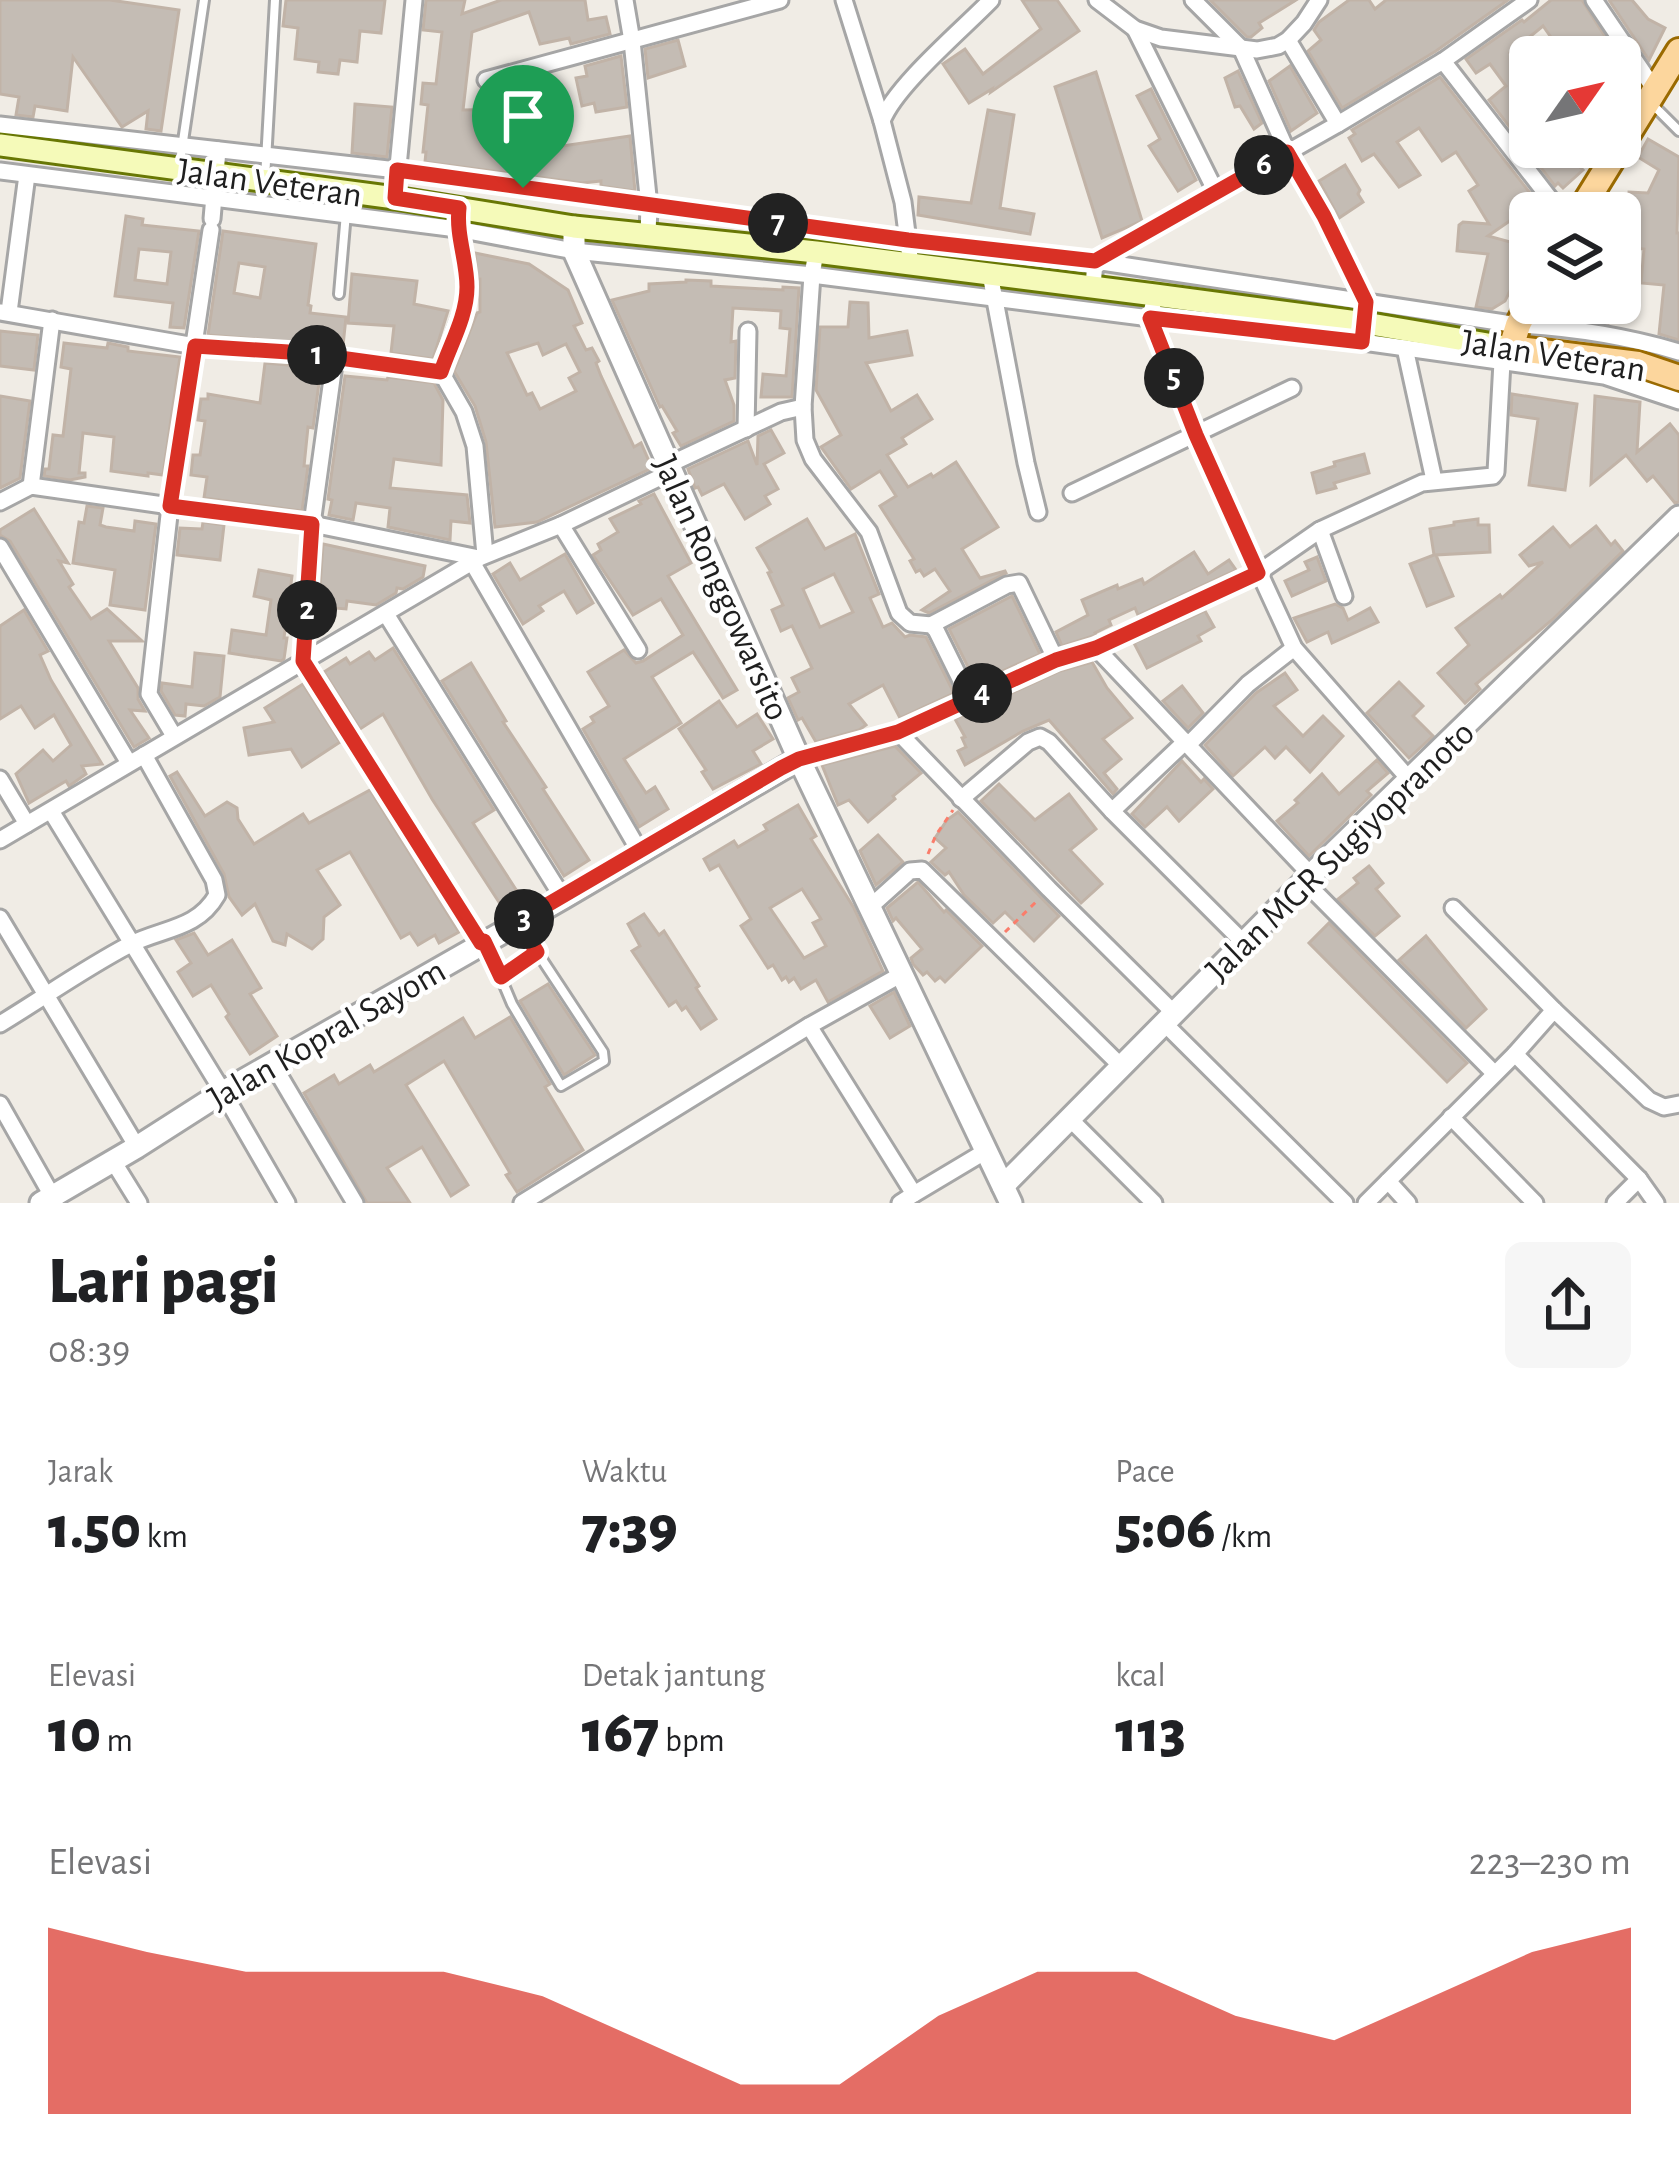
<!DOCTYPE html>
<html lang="id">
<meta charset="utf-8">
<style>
body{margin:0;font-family:"Alegreya Sans",sans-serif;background:#f6f6f6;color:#202124;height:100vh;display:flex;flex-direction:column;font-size:45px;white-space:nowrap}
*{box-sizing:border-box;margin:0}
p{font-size:39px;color:#757577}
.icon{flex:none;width:66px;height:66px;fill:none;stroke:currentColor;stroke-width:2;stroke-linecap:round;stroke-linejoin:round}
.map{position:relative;height:1203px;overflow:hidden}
.panel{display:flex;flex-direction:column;background:#fff;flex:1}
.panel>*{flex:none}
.needle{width:78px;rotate:56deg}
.tools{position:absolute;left:1509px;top:36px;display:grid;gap:24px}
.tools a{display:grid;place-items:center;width:132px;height:132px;border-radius:18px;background:#fff;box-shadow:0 3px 9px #0004;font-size:60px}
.pin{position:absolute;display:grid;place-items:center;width:102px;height:102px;color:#fff;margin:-123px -51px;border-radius:50% 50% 50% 0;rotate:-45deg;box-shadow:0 0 12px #0007}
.pin .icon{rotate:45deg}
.km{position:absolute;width:60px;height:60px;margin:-30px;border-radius:50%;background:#222;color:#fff;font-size:33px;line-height:60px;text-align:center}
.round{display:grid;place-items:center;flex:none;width:126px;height:126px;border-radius:18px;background:#f6f6f6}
.overview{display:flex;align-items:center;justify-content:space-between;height:204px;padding:0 48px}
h1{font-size:66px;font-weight:800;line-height:90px}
.stats{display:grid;grid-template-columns:repeat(3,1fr);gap:18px;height:204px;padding:12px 48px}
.stats div{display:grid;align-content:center}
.stats b{font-size:60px;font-weight:800}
.stats small{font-size:33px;font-weight:400}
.stats p{font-size:33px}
.chart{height:336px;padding:24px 48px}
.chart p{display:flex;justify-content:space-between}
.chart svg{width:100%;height:216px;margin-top:12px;fill:#d93025;opacity:.7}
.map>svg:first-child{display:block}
.building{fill:#c4bcb4;stroke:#c1b3a7;stroke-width:3;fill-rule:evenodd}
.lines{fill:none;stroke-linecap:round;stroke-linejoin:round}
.service-casing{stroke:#a6a6a6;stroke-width:14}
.minor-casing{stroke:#a6a6a6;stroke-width:21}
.tertiary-casing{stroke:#a6a6a6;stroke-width:27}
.secondary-casing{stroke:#687704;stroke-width:27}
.primary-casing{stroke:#9a6a00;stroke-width:30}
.path{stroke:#fa7d6b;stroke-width:3;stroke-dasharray:6 6;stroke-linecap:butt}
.service{stroke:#fff;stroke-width:8}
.minor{stroke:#fff;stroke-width:15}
.tertiary{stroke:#fff;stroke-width:21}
.secondary{stroke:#f5fab9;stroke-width:21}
.primary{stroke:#fcd69d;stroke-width:24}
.route-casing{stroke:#fff;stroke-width:24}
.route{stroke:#d93025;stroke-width:15}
.labels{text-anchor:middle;stroke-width:9;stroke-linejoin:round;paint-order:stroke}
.street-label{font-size:36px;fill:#1f1f1f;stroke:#fff}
</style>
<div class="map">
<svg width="1679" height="1203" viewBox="0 0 1679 1203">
<rect width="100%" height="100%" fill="#f0ece5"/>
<!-- building -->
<g class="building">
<polygon points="0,0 110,0 179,10 161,131 146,129 148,111 122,127 73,57 67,111 35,106 33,117 16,115 19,97 0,94"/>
<polygon points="286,0 385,0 381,33 360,31 357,62 340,60 338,74 318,72 319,62 295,59 298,28 283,26"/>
<polygon points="426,0 465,0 462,14 501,0 585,0 588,20 606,17 610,34 571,44 569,38 540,44 529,12 472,32 463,110 507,109 507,100 518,99 517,87 543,85 549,148 630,136 635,191 601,186 601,181 582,183 425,162 426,152 423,152 428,105 421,104 423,83 436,84 442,32 423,30"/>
<polygon points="1022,0 1057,0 1079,31 991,92 992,89 969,103 943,64 965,49 983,74 1041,29"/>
<polygon points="1210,0 1296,0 1259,23 1262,28 1251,37 1247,37"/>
<polygon points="1349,0 1369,0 1375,9 1386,0 1508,0 1436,51 1342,108 1308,51 1321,40 1314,30 1319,22"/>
<polygon points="1551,0 1582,0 1618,57 1565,57 1543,26 1510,53 1530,79 1530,94 1520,101 1530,113 1530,147 1575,147 1586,158 1578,165 1583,170 1563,188 1558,183 1555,186 1489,100 1506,86 1490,64 1476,73 1466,59 1522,20 1524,22"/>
<polygon points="1609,0 1632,0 1648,19 1665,28 1649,60"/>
<polygon points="678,40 685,66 648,78 645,49"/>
<polygon points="621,56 627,107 596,112 594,103 582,106 576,78 587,76 585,66"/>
<polygon points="1290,66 1317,113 1291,131 1269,81"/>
<polygon points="1238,71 1262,123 1254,129 1240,106 1235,107 1225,78"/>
<polygon points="1096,72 1142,221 1102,238 1055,87"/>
<polygon points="1440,77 1537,202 1488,236 1525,246 1518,275 1505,301 1492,309 1476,307 1488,254 1457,251 1459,225 1463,222 1489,224 1469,191 1478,185 1456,152 1442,161 1419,128 1397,142 1420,175 1399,187 1374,154 1362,161 1349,138 1355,134 1352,130"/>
<polygon points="1151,89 1196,180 1178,191 1149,146 1160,139 1137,96"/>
<polygon points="355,104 392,107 387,157 352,153"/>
<polygon points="988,110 1014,115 1000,208 1034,214 1030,234 918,215 919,197 971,203"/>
<polygon points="1648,139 1679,157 1677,233 1679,233 1679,340 1659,334 1664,285 1641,283 1644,249 1634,248 1636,227 1627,226 1629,192 1648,193 1659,170 1638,157"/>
<polygon points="1345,165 1360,190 1358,194 1363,202 1339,218 1319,181"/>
<path d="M126,216L143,219L142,225L199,231L184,328L170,327L173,303L115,296ZM139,249L171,252L167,284L135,280Z"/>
<path d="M223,231L316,244L308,305L311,306L310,313L346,317L343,346L208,335ZM239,263L265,267L260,298L234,293Z"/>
<path d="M475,253L529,264L568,290L582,323L574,326L586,350L592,348L599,361L596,363L601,376L634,447L641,443L652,468L537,522L495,527L486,442L475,406L454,371L477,313L480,312V279H477ZM538,343L543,355L566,344L580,372L569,378L576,391L540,409L532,393L527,395L507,353Z"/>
<polygon points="352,274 417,281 414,304 448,311 433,359 391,353 394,326 348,323"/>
<polygon points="686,280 711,281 711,286 783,290 783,287 799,288 792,397 761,397 763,374 786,376 790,329 780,328 781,311 733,308 731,342 736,341 735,378 725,380 734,405 734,421 681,446 673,433 677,431 662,406 660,407 612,300 649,291 649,284 686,282"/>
<polygon points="850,302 868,303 869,338 907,331 912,355 866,363 891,411 917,395 932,419 902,438 906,444 887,455 908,487 931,474 933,477 956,462 998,527 962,549 980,578 1005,571 1006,573 929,613 922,610 950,591 935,569 924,576 920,570 916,572 910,561 914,559 880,506 896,496 880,471 851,489 821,447 841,435 816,390 820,327 848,327"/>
<polygon points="1549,303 1610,303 1608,323 1548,315"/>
<polygon points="0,331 38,335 34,370 0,366"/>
<polygon points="64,343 107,348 108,343 128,347 128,351 180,357 163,475 148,473 148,476 111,471 114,437 83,433 79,473 85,473 85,477 70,480 44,476 45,469 49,469 53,435 63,436 71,369 61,367"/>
<polygon points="265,363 321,368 313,428 308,427 304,466 308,466 302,511 204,498 207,477 191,475 193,455 200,455 205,421 198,420 201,399 208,399 208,394 260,403"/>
<polygon points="345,376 387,380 388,377 434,383 443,400 441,465 394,459 390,488 467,495 470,523 451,521 450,540 388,527 390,508 356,503 353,520 329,515 332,500 328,499"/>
<polygon points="1512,394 1577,404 1565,490 1529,485 1538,419 1511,415"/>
<polygon points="0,396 30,401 20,478 0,488"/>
<polygon points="1595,396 1640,402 1637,452 1670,424 1679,435 1679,502 1675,503 1653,476 1647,481 1626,455 1591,484"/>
<polygon points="771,430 784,453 764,464 778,489 765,496 770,504 745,519 724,484 702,495 698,487 695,488 688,469 748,441 757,465 758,436"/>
<polygon points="1364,454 1369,473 1334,483 1336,488 1317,493 1312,473 1335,466 1334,462"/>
<polygon points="654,494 691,563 668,576 737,690 723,698 693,652 652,677 681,723 624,759 646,793 655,787 668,809 639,827 583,729 594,722 591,717 609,706 588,672 624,650 636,663 643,661 683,635 661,599 633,615 593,555 601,550 598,544 618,532 610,519 641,504 639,501"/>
<polygon points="87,506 103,508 100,525 106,527 134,531 135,521 156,524 145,610 110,605 115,570 73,563 79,522 84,523"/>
<polygon points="34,509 68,563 59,561 73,584 69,587 91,619 107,609 142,641 109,641 138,688 138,699 145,711 130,710 149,738 134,747 10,541 0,535 0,530"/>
<path d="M807,519L825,549L855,534L879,594L870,598L883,627L892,623L905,637L910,635L926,637L954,693L900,718L883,685L849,704L866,725L859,730L816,742L802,718L798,720L788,698L799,692L792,678L812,668L792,626L781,631L772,610L783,605L768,573L771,572L757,548ZM834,574L853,612L820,627L803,589Z"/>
<polygon points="1478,519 1478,525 1489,525 1490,552 1436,555 1453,596 1427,606 1410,564 1434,555 1430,529 1454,525 1454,522"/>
<polygon points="203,522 224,525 220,560 177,555 180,528 202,529"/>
<polygon points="1596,526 1611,545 1615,541 1623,551 1552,620 1476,684 1480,689 1465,703 1438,673 1469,645 1456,628 1500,595 1502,598 1543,562 1529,566 1520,555 1553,527 1570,547"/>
<polygon points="323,544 425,566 423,577 403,589 397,588 396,593 376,605 347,601 346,609 322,607 325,587 320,586"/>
<polygon points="1194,552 1208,574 1229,560 1236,570 1138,615 1135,608 1109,620 1111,625 1095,633 1096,635 1062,646 1056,632 1088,615 1082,600 1117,585 1118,589 1142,579 1144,584"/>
<polygon points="565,554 593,603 577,613 564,591 539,606 543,611 523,624 493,574 510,563 520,580"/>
<polygon points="1317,557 1326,581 1292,596 1285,581 1309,570 1305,562"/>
<polygon points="259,570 292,576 284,638 287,638 284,659 281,661 229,653 232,630 266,635 271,600 254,596"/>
<polygon points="1012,596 1040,654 976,683 949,629"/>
<polygon points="1335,604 1343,608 1348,620 1370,608 1378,622 1332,643 1328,632 1307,642 1294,618"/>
<polygon points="24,610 48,651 40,655 51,680 102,764 82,766 86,774 69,786 66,781 29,803 16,774 43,750 53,761 71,745 54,715 35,728 21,706 0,719 0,626"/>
<polygon points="1205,611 1214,627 1198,636 1201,641 1147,668 1134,643"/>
<polygon points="393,648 494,810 473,823 524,902 506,913 432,799 383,714 360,729 324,672 346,658 350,664 369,652 375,660"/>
<polygon points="195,653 224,656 220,697 204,706 186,704 185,716 175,715 161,691 162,683 192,687"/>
<polygon points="1092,662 1107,688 1132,718 1103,739 1121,759 1104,773 1117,789 1113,794 1049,720 1023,731 965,765 958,751 966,747 962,738 965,737 955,719 1060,671"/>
<polygon points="471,663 506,721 503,722 546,787 543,789 589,860 564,876 442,681"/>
<polygon points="1285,673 1297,690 1274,706 1303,736 1323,716 1343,736 1310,772 1286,747 1275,758 1265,747 1233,776 1205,745 1256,693"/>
<polygon points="1399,682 1423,706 1413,716 1433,736 1409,758 1367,713"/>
<polygon points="303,684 340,742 302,767 291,749 249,755 244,728 274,722 265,708"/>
<polygon points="1182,686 1203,713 1188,728 1163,701"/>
<polygon points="719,701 737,727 757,714 773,739 753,751 761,764 713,789 702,772 706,770 679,729"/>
<polygon points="895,746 921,773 893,796 895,799 868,822 849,800 838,805 822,765"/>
<polygon points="1377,760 1388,773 1367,791 1371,795 1309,856 1277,821 1298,803 1295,800 1322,774 1339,794"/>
<polygon points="1182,761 1201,782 1204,779 1213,789 1179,821 1167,807 1145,827 1132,814"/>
<polygon points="177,772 205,816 227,802 237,808 238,819 254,844 303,814 309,823 370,790 459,932 439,943 435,935 418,945 410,933 401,938 350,852 317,870 340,905 324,917 323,939 312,949 287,934 285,945 273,941 255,904 242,915 229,897 224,874 170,776"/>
<polygon points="999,784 1035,820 1069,794 1096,829 1070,850 1102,884 1081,903 981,801"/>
<path d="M798,805L816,836L811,839L854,908L883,971L828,1002L816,980L801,989L794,978L789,982L786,977L782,980L773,965L768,968L741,926L751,919L719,865L710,870L704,859L734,841L738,847L767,830L764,825ZM802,889L821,919L813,923L826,946L804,958L770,908Z"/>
<polygon points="958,812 1059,916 1034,941 1005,912 993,923 964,895 949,872 945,875 931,862 946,848 935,838 947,820"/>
<polygon points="878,835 903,862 876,885 860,851"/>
<polygon points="1369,866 1383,883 1376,889 1399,916 1375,936 1338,899 1358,883 1354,878"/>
<polygon points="918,882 944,912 946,910 982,946 945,982 940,977 935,981 927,972 923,975 913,964 911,958 922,949 896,918 893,921 887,908"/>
<polygon points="644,914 659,935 664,931 699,986 696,988 716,1019 701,1029 686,1007 682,1010 676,1001 669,1006 632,951 640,946 628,924"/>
<polygon points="1329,923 1467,1063 1447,1082 1309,943"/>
<polygon points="194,933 208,955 232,940 261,988 250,994 277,1036 250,1054 226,1017 229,1014 211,985 193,996 178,972 191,963 176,940"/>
<polygon points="1426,936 1486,1009 1466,1028 1399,960"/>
<polygon points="548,984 595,1055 564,1075 520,1001"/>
<polygon points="894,992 910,1026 890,1038 870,1006"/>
<polygon points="510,1017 550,1084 545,1087 583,1150 517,1192 506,1175 510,1173 444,1061 406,1085 468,1185 451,1196 422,1147 387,1168 410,1203 367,1203 304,1093 334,1075 339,1084 370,1065 374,1072 463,1018 475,1038"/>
</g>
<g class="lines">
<!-- service casing -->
<g class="service-casing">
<g id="service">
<polyline points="1650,102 1679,131"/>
<polyline points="179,168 204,0"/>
<polyline points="265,179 275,0"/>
<polyline points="339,294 346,213"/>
<polyline points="488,947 512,1004 561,1086 604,1061 603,1052 520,926"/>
<polyline points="501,977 537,952"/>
</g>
</g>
<!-- minor casing -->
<g class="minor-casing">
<g id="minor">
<polyline points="625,0 632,41 649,206 648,234"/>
<polyline points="844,0 882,121"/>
<polyline points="1097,0 1135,29 1161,38 1257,50 1278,46 1288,40 1304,23 1319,0"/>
<polyline points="1193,0 1241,48 1287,151 1325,216 1367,302 1366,308"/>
<polyline points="1594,0 1655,90"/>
<polyline points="1135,29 1216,192"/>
<polyline points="1288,40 1338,124"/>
<polyline points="1443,61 1561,213"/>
<polyline points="486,80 780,0"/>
<path d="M0,125L397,170L908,240L1095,261L1518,325C1574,328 1625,336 1679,352"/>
<polyline points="0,171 457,229 574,251 812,275 1150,318 1342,339 1604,376 1679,401"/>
<polyline points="395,198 414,0"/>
<polyline points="212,219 218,150"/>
<polyline points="816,252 812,275 803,407 805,440 813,459 869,532 899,613 910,623 931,625 936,630 970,699"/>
<path d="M911,265L903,202L882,121C895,86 963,29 991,0"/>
<polyline points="990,274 1026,463 1038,512"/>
<polyline points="1093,287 1095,261 1338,124 1443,61 1529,0"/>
<polyline points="1155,295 1150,318 1196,435 1294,648 1409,779"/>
<polyline points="0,312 195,346 304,353 441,372 464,412 475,446 485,555"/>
<polyline points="9,312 27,175"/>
<polyline points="1405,348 1434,480"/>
<polyline points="335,357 312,524 303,661 480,943"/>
<polyline points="441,372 466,302 465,265 457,224"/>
<polyline points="746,429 748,331"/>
<polyline points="668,465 781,412 803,407"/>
<polyline points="31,486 52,320"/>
<polyline points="1072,493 1292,388"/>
<polyline points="0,502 31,486 170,506 211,230"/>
<polyline points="561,525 638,650"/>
<polyline points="1320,530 1344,596"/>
<polyline points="0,547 129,763"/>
<polyline points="472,562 640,852"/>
<polyline points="386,614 563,898"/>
<polyline points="931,625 1007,585 1019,583 1056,660"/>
<polyline points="1096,648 1311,875"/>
<polyline points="898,732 1049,889 1174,1013"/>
<polyline points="174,736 149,694 170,506 312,524 479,558"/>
<polyline points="1189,744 1248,684 1294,648"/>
<polyline points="799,759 898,732 1056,660 1096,648 1258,573 1320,530 1422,483 1493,476 1496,472 1502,362"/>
<polyline points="0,779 27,824"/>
<polyline points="961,799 1028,742 1040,737 1049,742 1112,811 1186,741"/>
<polyline points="51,811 223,1092 287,1203"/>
<polyline points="1112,811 1243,942"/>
<polyline points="0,840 479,558 561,525 671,472"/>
<polyline points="1305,882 1494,1073"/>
<polyline points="870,907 910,871 922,870 1121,1066"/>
<polyline points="1453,908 1554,1010"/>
<polyline points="0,918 137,1147"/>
<polyline points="1164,1023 1345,1203"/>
<path d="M0,1024C43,998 85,968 129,945C162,928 197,930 217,895L214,880L144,755"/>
<polyline points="1515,1054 1639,1179 1656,1203"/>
<polyline points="272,1063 355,1203"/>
<polyline points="0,1104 55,1201"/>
<polyline points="1451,1117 1535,1203"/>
<polyline points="1070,1119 1154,1203"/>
<polyline points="113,1161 139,1203"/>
<polyline points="1388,1181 1408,1203"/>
<polyline points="914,1194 986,1151"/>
<polyline points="522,1203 809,1026"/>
<polyline points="900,1203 914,1194 809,1026 902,974"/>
<polyline points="1366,1203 1515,1054 1554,1010 1649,1100 1664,1107 1679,1104"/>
<polyline points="1615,1203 1639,1179"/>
</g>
</g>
<!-- tertiary casing -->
<g class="tertiary-casing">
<g id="tertiary">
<polyline points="574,227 574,251 799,759 1011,1203"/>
<polyline points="1003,1186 1311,875 1679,517"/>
<polyline points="41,1203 137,1147 223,1092 563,898 799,759"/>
</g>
</g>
<!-- secondary casing -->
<g class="secondary-casing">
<polyline id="secondary" points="0,145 395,198 574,227 816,252 1155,295 1365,323 1511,348"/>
</g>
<!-- primary casing -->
<g class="primary-casing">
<g id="primary">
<polyline points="1579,213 1679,51"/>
<polyline points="1530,301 1518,325 1511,348 1638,364 1679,378"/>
</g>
</g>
<!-- path -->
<g class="path">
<polyline points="928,854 936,835 953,810"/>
<polyline points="1005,932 1037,901"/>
</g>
<!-- service -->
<use href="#service" class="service"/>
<!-- minor -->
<use href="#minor" class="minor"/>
<!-- tertiary -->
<use href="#tertiary" class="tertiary"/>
<!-- secondary -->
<use href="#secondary" class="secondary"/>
<!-- primary -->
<use href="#primary" class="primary"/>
</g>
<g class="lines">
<!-- route casing -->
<g class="route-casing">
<path id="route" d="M1287,152L1324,216L1366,302L1362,342L1150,318L1196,435L1258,573L1096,648L1056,660L898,732L799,759L781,768L518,922L537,952L501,977L484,941L481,943L303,661L312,524L170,506L195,346L304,353L441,372C450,345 467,316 467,287C467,260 456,236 459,208L395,198L397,170L908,240L1095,261Z"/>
</g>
<!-- route -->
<use href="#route" class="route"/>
</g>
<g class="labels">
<!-- street labels -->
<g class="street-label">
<text transform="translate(270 181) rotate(8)" y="13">Jalan Veteran</text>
<text transform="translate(1554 354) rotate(9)" y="13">Jalan Veteran</text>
<text transform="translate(723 587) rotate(66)" y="13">Jalan Ronggowarsito</text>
<text transform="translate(1339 850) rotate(-44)" y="13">Jalan MGR Sugiyopranoto</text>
<text transform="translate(326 1033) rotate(-30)" y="13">Jalan Kopral Sayom</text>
</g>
</g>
</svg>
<div class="tools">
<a><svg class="needle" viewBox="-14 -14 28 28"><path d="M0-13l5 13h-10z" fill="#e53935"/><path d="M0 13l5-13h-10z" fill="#757577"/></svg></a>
<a><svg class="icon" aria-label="layers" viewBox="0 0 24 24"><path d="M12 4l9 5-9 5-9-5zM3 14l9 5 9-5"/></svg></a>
</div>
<div class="pin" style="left:523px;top:188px;background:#1e9e55"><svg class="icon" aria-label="arrive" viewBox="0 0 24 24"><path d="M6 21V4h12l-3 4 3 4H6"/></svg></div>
<b class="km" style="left:317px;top:355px">1</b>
<b class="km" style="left:307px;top:610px">2</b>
<b class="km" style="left:524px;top:919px">3</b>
<b class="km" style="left:982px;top:693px">4</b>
<b class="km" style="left:1174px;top:378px">5</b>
<b class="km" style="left:1264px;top:165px">6</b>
<b class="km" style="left:778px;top:223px">7</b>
</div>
<section class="panel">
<div class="overview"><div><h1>Lari pagi</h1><p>08:39</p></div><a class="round"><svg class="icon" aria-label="share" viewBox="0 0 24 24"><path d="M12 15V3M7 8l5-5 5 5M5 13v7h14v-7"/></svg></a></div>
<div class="stats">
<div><p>Jarak</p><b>1.50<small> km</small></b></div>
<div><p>Waktu</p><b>7:39</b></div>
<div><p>Pace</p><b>5:06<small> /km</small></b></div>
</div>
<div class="stats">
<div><p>Elevasi</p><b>10<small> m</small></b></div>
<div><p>Detak jantung</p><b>167<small> bpm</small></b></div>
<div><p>kcal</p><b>113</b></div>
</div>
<div class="chart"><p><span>Elevasi</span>223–230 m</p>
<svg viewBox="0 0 160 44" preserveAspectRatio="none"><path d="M0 44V6L10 11L20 15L30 15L40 15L50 20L60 29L70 38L80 38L90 24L100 15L110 15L120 24L130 29L140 20L150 11L160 6V44z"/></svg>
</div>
</section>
